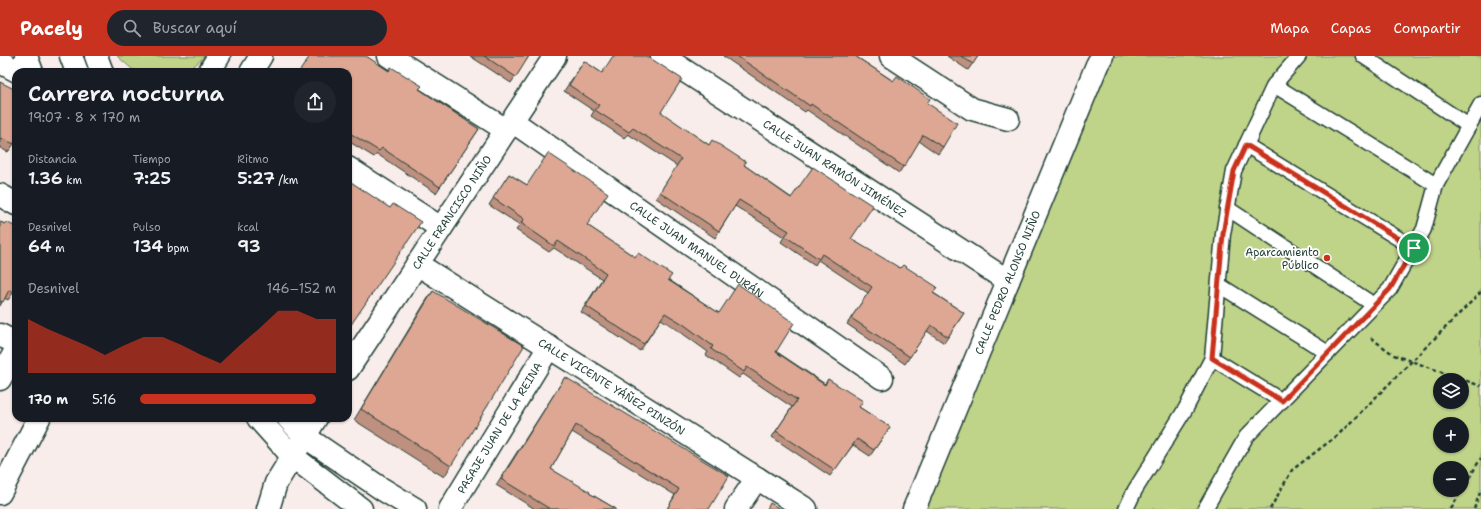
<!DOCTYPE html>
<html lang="es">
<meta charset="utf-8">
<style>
body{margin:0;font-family:"Shantell Sans",sans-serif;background:#20242c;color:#f1f3f6;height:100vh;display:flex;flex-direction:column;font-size:15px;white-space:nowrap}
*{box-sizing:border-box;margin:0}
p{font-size:13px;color:#9ea1a6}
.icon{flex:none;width:22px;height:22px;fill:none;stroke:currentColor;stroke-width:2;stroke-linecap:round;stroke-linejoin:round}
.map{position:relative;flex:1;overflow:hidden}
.details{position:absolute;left:12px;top:12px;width:340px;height:354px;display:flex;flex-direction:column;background:#171b24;border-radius:12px;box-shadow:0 1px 3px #0004}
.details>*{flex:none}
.controls{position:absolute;left:1433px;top:317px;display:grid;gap:8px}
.controls a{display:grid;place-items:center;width:36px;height:36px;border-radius:50%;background:#171b24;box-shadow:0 1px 3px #0004;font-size:20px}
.pin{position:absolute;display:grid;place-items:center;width:34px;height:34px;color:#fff;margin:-17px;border:2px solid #fff;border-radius:50%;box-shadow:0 1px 4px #0007}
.round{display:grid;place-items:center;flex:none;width:42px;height:42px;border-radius:21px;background:#20242c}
.headline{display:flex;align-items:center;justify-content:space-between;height:68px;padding:0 16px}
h1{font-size:22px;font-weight:600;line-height:30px}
.figures{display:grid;grid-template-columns:repeat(3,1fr);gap:6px;height:68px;padding:4px 16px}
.figures div{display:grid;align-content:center}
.figures b{font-size:17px;font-weight:600}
.figures small{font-size:11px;font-weight:400}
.figures p{font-size:11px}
.chart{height:112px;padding:8px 16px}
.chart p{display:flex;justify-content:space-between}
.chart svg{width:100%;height:72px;margin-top:4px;fill:#c8321e;opacity:.7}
ul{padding:0 16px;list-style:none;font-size:13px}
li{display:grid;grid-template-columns:64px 48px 1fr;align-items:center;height:30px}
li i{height:10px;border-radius:5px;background:#c8321e}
header{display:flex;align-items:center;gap:24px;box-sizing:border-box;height:56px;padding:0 20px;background:#c8321e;color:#fff}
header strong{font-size:19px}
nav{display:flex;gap:22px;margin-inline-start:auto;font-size:14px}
.search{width:280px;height:36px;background:#20242c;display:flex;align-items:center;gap:10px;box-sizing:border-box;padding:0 14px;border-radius:22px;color:#9ea1a6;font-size:15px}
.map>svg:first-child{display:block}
.green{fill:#bfd389;stroke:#6f885e;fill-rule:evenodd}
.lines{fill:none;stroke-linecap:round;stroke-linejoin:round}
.lane-casing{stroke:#1f3d34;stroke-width:17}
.street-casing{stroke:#1f3d34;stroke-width:25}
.secondary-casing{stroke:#1f3d34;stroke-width:25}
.path{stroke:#1f3d34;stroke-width:2.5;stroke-dasharray:4 3;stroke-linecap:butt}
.lane{stroke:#fff;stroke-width:14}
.street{stroke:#fff;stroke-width:22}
.secondary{stroke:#fff;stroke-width:22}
.wall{fill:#be907f;stroke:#1f3d34}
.building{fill:#dda794;stroke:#1f3d34}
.route-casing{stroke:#fff;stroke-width:8}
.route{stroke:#c8321e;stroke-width:5}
.poi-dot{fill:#c8321e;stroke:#fff;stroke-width:1.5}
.labels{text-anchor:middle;stroke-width:3.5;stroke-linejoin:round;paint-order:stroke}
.street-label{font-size:11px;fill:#1f3d34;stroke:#fff}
.poi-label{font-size:11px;fill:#1f3d34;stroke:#fff;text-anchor:end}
</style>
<header>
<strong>Pacely</strong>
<div class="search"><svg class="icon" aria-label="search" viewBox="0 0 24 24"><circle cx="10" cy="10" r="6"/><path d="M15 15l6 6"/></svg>Buscar aquí</div>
<nav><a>Mapa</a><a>Capas</a><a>Compartir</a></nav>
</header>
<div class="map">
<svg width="1481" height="453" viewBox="0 0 1481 453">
<rect width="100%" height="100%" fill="#f8edea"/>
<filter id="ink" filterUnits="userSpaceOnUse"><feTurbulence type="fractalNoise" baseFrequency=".025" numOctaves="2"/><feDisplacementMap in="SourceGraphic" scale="8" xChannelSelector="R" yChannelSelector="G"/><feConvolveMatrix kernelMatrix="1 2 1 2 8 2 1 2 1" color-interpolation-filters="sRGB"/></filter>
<g filter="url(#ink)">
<!-- green -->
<g class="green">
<polygon points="117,0 204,0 202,3 187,16 138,16 132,13"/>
<path d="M1102,0H1481V453H914ZM1440,324H1462V346H1440ZM1440,368H1462V390H1440ZM1440,412H1462V434H1440Z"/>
</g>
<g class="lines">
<!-- lane casing -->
<g class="lane-casing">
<g id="lane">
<polyline points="1363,0 1469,70"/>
<polyline points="1274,29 1436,129"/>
<polyline points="1246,89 1414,192"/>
<polyline points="1227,152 1374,249"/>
<polyline points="1219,229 1328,297"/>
<polyline points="1212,302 1282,345"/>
<polyline points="1126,453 1135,434 1186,352 1212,302 1223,178 1234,115 1274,29 1299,0"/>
<polyline points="1205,453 1246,381 1390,233 1424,173 1436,129 1481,48"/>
</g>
</g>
<!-- street casing -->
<g class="street-casing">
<g id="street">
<polyline points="26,0 32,16"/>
<polyline points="389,0 506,74"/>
<path id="s1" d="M662,0L1008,225"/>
<polyline points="891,0 972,53 1008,63"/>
<polyline points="0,6 19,16"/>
<path id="s2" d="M512,65L882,322"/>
<polyline points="348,112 441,172"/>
<polyline points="0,139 16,148"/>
<path id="s3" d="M417,208L806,453"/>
<polyline points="0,279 16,287"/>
<path id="s4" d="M348,313L555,0"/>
<polyline points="0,323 16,294"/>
<polyline points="268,453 276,427 316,362"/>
<path id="s5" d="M450,453L549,291"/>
<polyline points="736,453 757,422"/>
</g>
</g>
<!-- secondary casing -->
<g class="secondary-casing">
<g id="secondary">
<polyline points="71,0 77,16"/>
<polyline points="96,0 102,16"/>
<polyline points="209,16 219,0"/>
<polyline points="251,16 261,0"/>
<polyline points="258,362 292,400 361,453"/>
<polyline points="288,362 304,380 382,433 415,453"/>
<polyline points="0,437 39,362"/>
<path id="s6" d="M914,453L1097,9L1102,0"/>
</g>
</g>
<!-- path -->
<g class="path">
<polyline points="1371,282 1394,299 1481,330"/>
<polyline points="1462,434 1481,402"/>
<polyline points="1270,453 1292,414 1338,379 1481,236"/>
<polyline points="1451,453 1462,434"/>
<polyline points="1474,453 1481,434"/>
</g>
<!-- lane -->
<use href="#lane" class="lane"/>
<!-- street -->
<use href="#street" class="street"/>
<!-- secondary -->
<use href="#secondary" class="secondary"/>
</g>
<!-- wall -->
<g class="wall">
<polygon points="470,0 529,0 511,27"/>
<polygon points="723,0 855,0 927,47 943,91 938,98 919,85 899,117 807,54 805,56"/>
<polygon points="947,0 978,0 968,14"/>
<polygon points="584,5 709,89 744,109 851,183 964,257 944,287 927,275 905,308 847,268 868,237 818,204 815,209 781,186 784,181 735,150 715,182 656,142 677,110 628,78 624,82 591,60 594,55 564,35"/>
<polygon points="389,15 419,33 479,73 436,137 377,98 374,101 348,85 348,16"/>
<polygon points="0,26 14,88 8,96 0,92"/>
<polygon points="509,118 527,129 825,328 828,323 859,351 890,371 870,400 853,389 830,420 772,381 792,351 743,318 739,322 706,299 708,296 679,275 661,263 640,295 581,256 602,223 554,192 549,196 516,174 520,169 489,149"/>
<polygon points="0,166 5,168 16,171 16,235 15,234 8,244 4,242 0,250"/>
<polygon points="433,235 451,410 444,421 354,364 426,245"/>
<polygon points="565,321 709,453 667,453 675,439 572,376 551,413 589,437 616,453 535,453 496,429"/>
</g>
<!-- building -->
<g class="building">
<polygon points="310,0 366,0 389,15 391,11 422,30 419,33 479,73 440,131 382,92 379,95 348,76 350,73 348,71 348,16 299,16"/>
<polygon points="484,0 529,0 516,21"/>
<polygon points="613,0 647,0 682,23 661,56 709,89 712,84 746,106 744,109 791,142 813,111 873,150 851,183 900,212 903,209 937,231 933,237 964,257 948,281 931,269 910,301 851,262 872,231 822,198 819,203 785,180 789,175 739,144 719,175 660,136 681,103 633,72 629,76 595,54 599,49 569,29 584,5 602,17"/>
<polygon points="737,0 855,0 893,25 897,20 930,43 927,47 957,67 943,91 923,79 904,111 811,48 810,50"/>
<polygon points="961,0 978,0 973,8"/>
<polygon points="0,26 16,34 16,83 14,88 1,82 0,83"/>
<polygon points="548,97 608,137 587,169 635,201 638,197 672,219 668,224 719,257 738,228 794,267 776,296 825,329 828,323 863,345 859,351 890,371 874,394 857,383 835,414 776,375 797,344 747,311 744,316 711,293 713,290 683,268 665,257 644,288 586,250 606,217 558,185 554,190 521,167 524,163 493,142 509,118 527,129"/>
<polygon points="348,124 390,152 393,148 421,166 348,273 348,180 350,178 348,176"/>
<polygon points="0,166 5,168 6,166 16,171 16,232 14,236 9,234 3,246 0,245"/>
<polygon points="433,235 524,290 451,410 361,353"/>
<polygon points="565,321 729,420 709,453 667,453 679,433 576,369 551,413 590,436 589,437 616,453 550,453 501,423"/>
<polygon points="770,447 780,453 767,453"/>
</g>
</g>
<g class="lines" filter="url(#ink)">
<!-- route casing -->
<g class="route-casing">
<polygon id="route" points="1246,89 1414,192 1390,233 1282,345 1212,302 1223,178 1234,115"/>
</g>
<!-- route -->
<use href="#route" class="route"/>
</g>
<!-- markers -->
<circle class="poi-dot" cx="1327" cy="202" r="4"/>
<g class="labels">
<!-- street labels -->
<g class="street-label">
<text dy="4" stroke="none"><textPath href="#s1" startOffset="206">CALLE JUAN RAMÓN JIMÉNEZ</textPath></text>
<text dy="4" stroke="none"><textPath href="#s4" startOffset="188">CALLE FRANCISCO NIÑO</textPath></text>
<text dy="4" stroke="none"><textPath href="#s2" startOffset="225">CALLE JUAN MANUEL DURÁN</textPath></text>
<text dy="4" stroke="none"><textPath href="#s6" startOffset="245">CALLE PEDRO ALONSO NIÑO</textPath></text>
<text dy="4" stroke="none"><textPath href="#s3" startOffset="230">CALLE VICENTE YÁÑEZ PINZÓN</textPath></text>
<text dy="4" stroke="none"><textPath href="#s5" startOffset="95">PASAJE JUAN DE LA REINA</textPath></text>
</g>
<!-- poi labels -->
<g class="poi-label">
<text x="1319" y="200">Aparcamiento<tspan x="1319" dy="13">Público</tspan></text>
</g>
</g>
</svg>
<div class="controls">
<a><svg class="icon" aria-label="layers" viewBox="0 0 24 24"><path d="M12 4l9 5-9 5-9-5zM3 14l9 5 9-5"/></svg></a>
<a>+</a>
<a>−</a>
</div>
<div class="pin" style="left:1414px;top:192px;background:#1e9e55"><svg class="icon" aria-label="arrive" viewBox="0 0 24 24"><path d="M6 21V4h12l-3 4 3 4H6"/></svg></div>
<section class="details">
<div class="headline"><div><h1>Carrera nocturna</h1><p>19:07 · 8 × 170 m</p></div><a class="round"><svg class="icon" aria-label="share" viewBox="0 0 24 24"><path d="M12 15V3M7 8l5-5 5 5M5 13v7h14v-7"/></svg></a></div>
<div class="figures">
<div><p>Distancia</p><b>1.36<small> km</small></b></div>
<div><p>Tiempo</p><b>7:25</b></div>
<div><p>Ritmo</p><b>5:27<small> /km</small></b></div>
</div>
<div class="figures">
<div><p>Desnivel</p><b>64<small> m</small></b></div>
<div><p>Pulso</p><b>134<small> bpm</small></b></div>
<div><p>kcal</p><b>93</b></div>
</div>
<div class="chart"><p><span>Desnivel</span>146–152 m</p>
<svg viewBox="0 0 160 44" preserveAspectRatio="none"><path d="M0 44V11L10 17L20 22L30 27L40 33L50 27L60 22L70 22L80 27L90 33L100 38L110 27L120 17L130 6L140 6L150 11L160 11V44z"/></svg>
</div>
<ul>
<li><b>170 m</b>5:16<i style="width:90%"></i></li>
</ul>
</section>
</div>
